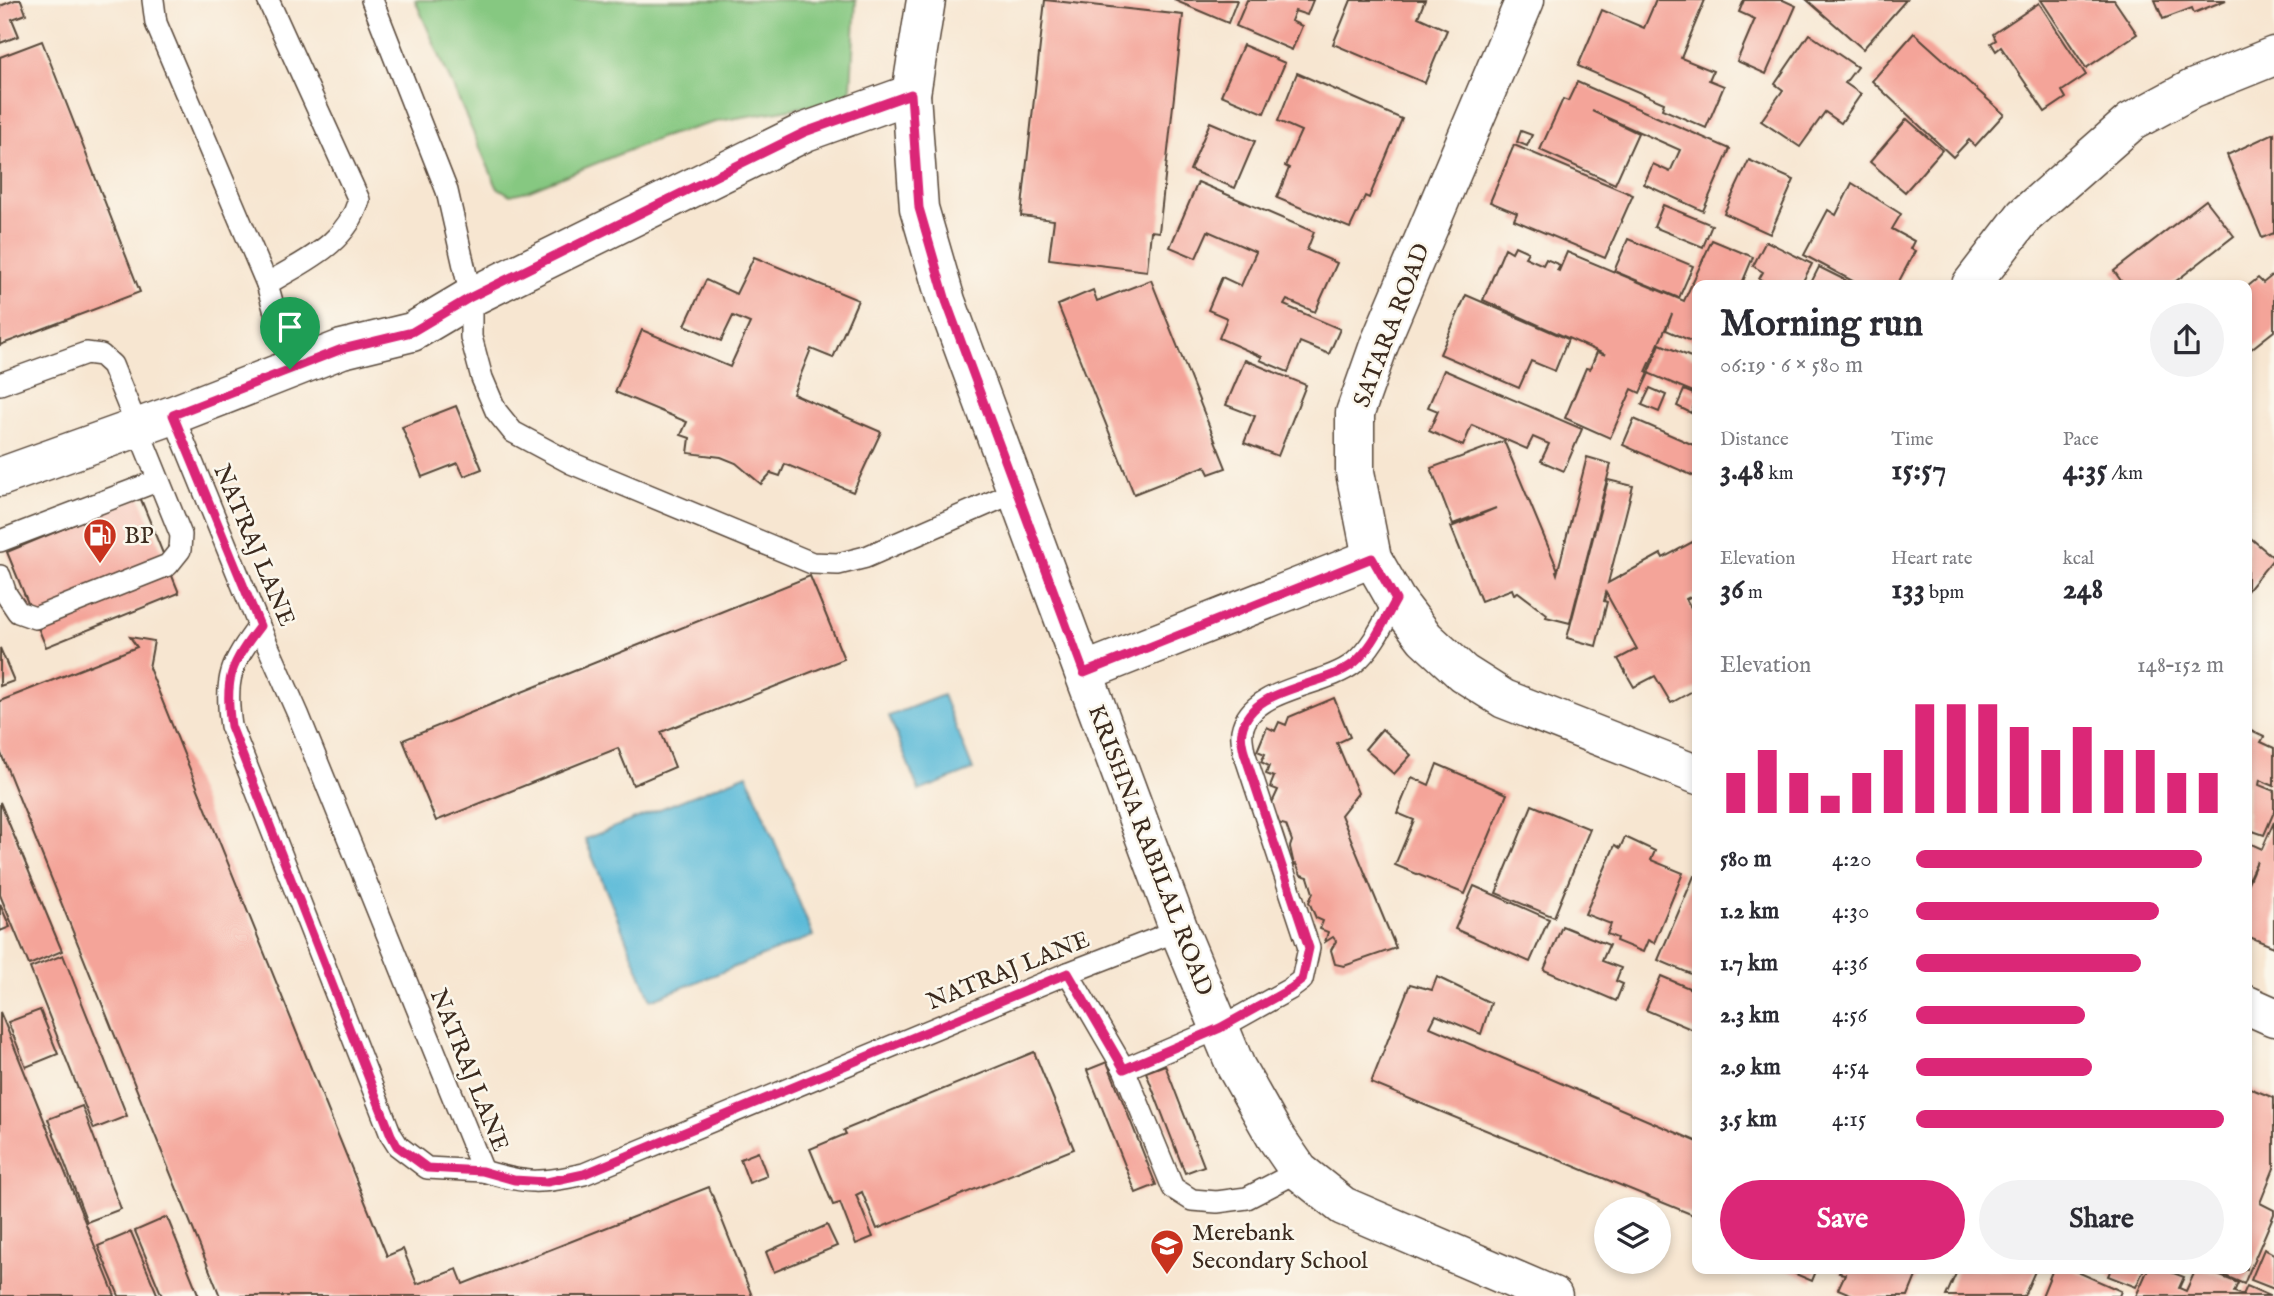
<!DOCTYPE html>
<meta charset="utf-8">
<style>
body{margin:0;font-family:"IM FELL English",serif;background:#f2f2f3;color:#2b2b33;height:100vh;display:flex;flex-direction:column;font-size:26px;white-space:nowrap}
*{box-sizing:border-box;margin:0}
p{font-size:23px;color:#7c7c81}
.icon{flex:none;width:38px;height:38px;fill:none;stroke:currentColor;stroke-width:2;stroke-linecap:round;stroke-linejoin:round}
.map{position:relative;flex:1;overflow:hidden}
.side{position:absolute;left:1692px;top:280px;width:560px;height:994px;display:flex;flex-direction:column;background:#fff;border-radius:14px;box-shadow:0 4px 10px #0003}
.side>*{flex:none}
.controls{position:absolute;left:1594px;top:1197px;display:grid;gap:14px}
.controls a{display:grid;place-items:center;width:77px;height:77px;border-radius:50%;background:#fff;box-shadow:0 4px 10px #0003;font-size:35px}
.pin{position:absolute;display:grid;place-items:center;width:60px;height:60px;color:#fff;margin:-72px -30px;border-radius:50% 50% 50% 0;rotate:-45deg;box-shadow:0 0 7px #0007}
.pin .icon{rotate:45deg}
.round{display:grid;place-items:center;flex:none;width:74px;height:74px;border-radius:37px;background:#f2f2f3}
.head{display:flex;align-items:center;justify-content:space-between;height:119px;padding:0 28px}
h1{font-size:38px;font-weight:800;line-height:52px}
.figures{display:grid;grid-template-columns:repeat(3,1fr);gap:10px;height:119px;padding:7px 28px}
.figures div{display:grid;align-content:center}
.figures b{font-size:30px;font-weight:800}
.figures small{font-size:19px;font-weight:400}
.figures p{font-size:19px}
.chart{height:196px;padding:14px 28px}
.chart p{display:flex;justify-content:space-between}
.chart svg{width:100%;height:126px;margin-top:7px;stroke:#db2777;stroke-width:6}
.cta{display:flex;gap:14px;margin-top:auto;padding:14px 28px}
.cta a{flex:1;height:80px;border-radius:42px;background:#db2777;color:#fff;font-size:28px;font-weight:800;line-height:80px;text-align:center}
.cta a+a{background:#f2f2f3;color:#2b2b33}
ul{padding:0 28px;list-style:none;font-size:23px}
li{display:grid;grid-template-columns:112px 84px 1fr;align-items:center;height:52px}
li i{height:18px;border-radius:9px;background:#db2777}
.map>svg:first-child{display:block}
.green{fill:#86c881;stroke:#607950;stroke-width:2}
.water{fill:#5abad8;stroke:#4a727b;stroke-width:2}
.building{fill:#f4a499}
.lines{fill:none;stroke-linecap:round;stroke-linejoin:round}
.lane-casing{stroke:#574639;stroke-width:24}
.street-casing{stroke:#574639;stroke-width:41}
.lane{stroke:#fff;stroke-width:21}
.street{stroke:#fff;stroke-width:38}
.route-casing{stroke:#fff;stroke-width:14}
.route{stroke:#db2777;stroke-width:9}
.labels{text-anchor:middle;stroke-width:5;stroke-linejoin:round;paint-order:stroke}
.street-label{font-size:24px;fill:#3b2a1e;stroke:#fbf7ec}
.poi-label{font-size:24px;fill:#3b2a1e;stroke:#fbf7ec;text-anchor:start}
</style>
<div class="map">
<svg width="2274" height="1296" viewBox="0 0 2274 1296">
<rect width="100%" height="100%" fill="#fbf7ec"/>
<filter id="ink" filterUnits="userSpaceOnUse"><feTurbulence type="fractalNoise" baseFrequency=".0143" numOctaves="2"/><feDisplacementMap in="SourceGraphic" scale="14" xChannelSelector="R" yChannelSelector="G"/><feConvolveMatrix kernelMatrix="1 2 1 2 8 2 1 2 1" color-interpolation-filters="sRGB"/></filter>
<filter id="wash" filterUnits="userSpaceOnUse"><feTurbulence type="fractalNoise" baseFrequency=".00686" numOctaves="4" result="noise"/><feDisplacementMap in="SourceGraphic" scale="28" xChannelSelector="R" yChannelSelector="G"/><feGaussianBlur stdDeviation="1.57" result="paint"/><feColorMatrix in="noise" values="0 0 0 0 0 0 0 0 0 0 0 0 0 0 0 0 0 1.4 0 .05"/><feComposite in="paint" operator="in"/></filter>
<g filter="url(#wash)">
<rect width="100%" height="100%" fill="#f7e6d1"/>
<!-- green -->
<polygon class="green" points="415,0 856,0 851,88 844,100 719,121 662,137 527,191 510,195 497,187"/>
<!-- water -->
<g class="water">
<polygon points="943,695 973,770 919,791 889,716"/>
<polygon points="747,774 813,936 651,1000 585,839"/>
</g>
<g id="blocks">
<!-- building -->
<g class="building">
<polygon points="15,0 21,0 26,14 12,19 19,36 0,43 0,6"/>
<polygon points="1045,0 1183,15 1159,232 1151,231 1147,271 1049,259 1054,220 1021,216"/>
<polygon points="1174,0 1237,0 1228,23"/>
<polygon points="1247,0 1313,0 1307,15 1295,11 1291,21 1302,26 1292,50 1236,26"/>
<polygon points="1351,0 1425,0 1418,17 1447,30 1425,83 1333,44"/>
<polygon points="1656,0 1705,0 1681,58 1713,71 1709,80 1724,86 1706,128 1662,109 1664,103 1578,66 1602,10 1644,28"/>
<polygon points="1744,0 1783,0 1796,6 1766,74 1737,61 1755,19 1739,12"/>
<polygon points="1807,0 1906,0 1863,49"/>
<polygon points="2041,0 2114,0 2137,34 2086,68"/>
<polygon points="2155,0 2226,0 2194,13 2192,8 2163,19"/>
<polygon points="2039,3 2086,75 2062,91 2066,98 2045,112 2001,47 1996,51 1991,43 1996,40 1993,34"/>
<polygon points="1914,33 2004,114 1975,146 1969,140 1953,157 1872,81"/>
<polygon points="1809,34 1857,67 1845,83 1861,94 1841,123 1825,112 1800,147 1761,121 1783,90 1775,84"/>
<polygon points="42,41 140,292 0,345 0,57"/>
<polygon points="1243,45 1285,63 1264,113 1221,95"/>
<polygon points="1297,73 1402,119 1369,198 1365,196 1350,228 1277,198 1289,168 1285,166 1301,131 1278,121"/>
<polygon points="1577,82 1730,149 1703,211 1644,184 1653,164 1670,172 1680,150 1592,111 1638,133 1615,184 1540,150 1563,99 1568,101"/>
<polygon points="1907,119 1942,150 1905,192 1870,162"/>
<polygon points="1210,122 1255,141 1235,188 1190,170"/>
<polygon points="1521,131 1532,135 1527,146 1517,142"/>
<polygon points="2274,133 2274,233 2262,238 2227,155"/>
<polygon points="1514,145 1633,195 1605,258 1514,220 1517,213 1490,202"/>
<polygon points="1749,160 1794,180 1770,234 1724,213"/>
<polygon points="1198,182 1314,232 1307,250 1337,263 1315,312 1287,300 1284,305 1340,329 1329,354 1300,342 1288,372 1260,360 1262,357 1219,338 1227,318 1208,310 1222,277 1241,286 1256,252 1208,231 1196,258 1170,247"/>
<polygon points="1852,183 1901,214 1892,229 1914,241 1910,249 1915,251 1897,285 1860,285 1804,255 1828,210 1836,215"/>
<polygon points="2206,200 2234,236 2171,285 2124,285 2114,271"/>
<polygon points="1663,205 1712,225 1703,247 1654,227"/>
<polygon points="1628,239 1693,266 1679,298 1614,271"/>
<polygon points="1712,240 1753,257 1743,281 1746,282 1744,285 1698,285 1698,344 1666,330 1672,314 1646,372 1649,373 1640,393 1632,389 1610,438 1565,418 1586,368 1590,369 1597,352 1606,355 1483,300 1505,248 1512,252 1515,246 1528,252 1525,257 1543,265 1546,259 1560,265 1557,270 1559,271 1567,252 1684,301"/>
<polygon points="1766,241 1812,264 1801,285 1791,285 1783,281 1781,285 1771,285 1759,279 1763,272 1753,266"/>
<polygon points="754,257 858,300 833,358 811,349 793,394 881,432 853,492 785,464 780,476 771,473 761,484 736,463 721,457 688,453 690,438 681,435 687,422 615,392 642,330 730,367 750,323 733,316 721,341 685,325 706,280 736,294"/>
<polygon points="1819,267 1855,285 1810,285"/>
<polygon points="2274,274 2274,331 2251,349 2247,344 2247,287 2258,278 2263,283"/>
<polygon points="1151,280 1226,468 1209,474 1205,466 1134,494 1058,305 1093,290 1097,301"/>
<polygon points="1466,295 1568,339 1555,371 1531,361 1519,388 1440,354"/>
<polygon points="1660,344 1698,360 1698,394 1648,373"/>
<polygon points="1245,360 1306,385 1278,456 1244,443 1255,416 1226,405"/>
<polygon points="1444,370 1582,429 1564,471 1541,461 1549,444 1533,437 1527,449 1472,425 1463,446 1429,431 1438,411 1428,407"/>
<polygon points="1650,388 1666,395 1659,412 1642,405"/>
<polygon points="1684,390 1698,396 1691,413 1677,406"/>
<polygon points="456,406 482,469 464,476 458,463 422,477 402,427"/>
<polygon points="1634,419 1698,447 1698,478 1623,445"/>
<polygon points="1504,441 1558,570 1556,571 1557,574 1587,457 1611,464 1570,623 1546,617 1547,614 1518,592 1514,594 1512,589 1481,601 1451,527 1496,508 1453,524 1431,468"/>
<polygon points="1608,480 1633,486 1608,583 1661,554 1663,558 1698,539 1698,593 1686,599 1698,620 1698,688 1671,703 1655,676 1634,687 1618,659 1637,649 1606,593 1604,601 1607,602 1596,646 1567,638"/>
<polygon points="140,497 179,593 46,647 7,552"/>
<polygon points="2247,535 2274,558 2247,591"/>
<polygon points="810,576 844,659 661,732 675,767 633,785 618,748 436,821 403,740"/>
<polygon points="130,637 154,641 149,668 387,1256 403,1249 417,1284 457,1269 463,1284 709,1187 752,1296 220,1296 0,751 0,701 137,647"/>
<polygon points="0,648 14,681 0,686"/>
<polygon points="1334,698 1350,737 1337,743 1358,793 1341,815 1396,948 1344,966 1335,964 1331,950 1336,941 1333,937 1325,942 1328,932 1320,929 1323,921 1316,918 1309,902 1313,893 1308,877 1301,875 1296,864 1294,865 1290,847 1292,841 1286,825 1278,823 1271,805 1278,790 1270,787 1274,777 1266,774 1269,766 1261,762 1265,754 1257,751 1267,727 1275,731 1279,722 1286,725 1289,717"/>
<polygon points="1382,729 1411,755 1394,774 1365,749"/>
<polygon points="2251,731 2264,737 2261,742 2274,748 2274,786 2260,780 2259,785 2274,791 2274,812 2264,835 2247,829 2247,737"/>
<polygon points="1437,764 1507,794 1465,894 1395,865 1414,820 1397,813 1412,777 1429,785"/>
<polygon points="0,802 62,951 29,965 0,895"/>
<polygon points="1532,805 1590,829 1554,917 1496,893"/>
<polygon points="2274,822 2274,947 2247,936 2247,885 2257,861 2247,882 2247,842 2262,849"/>
<polygon points="1625,837 1655,851 1651,860 1683,873 1654,943 1648,940 1643,952 1616,941 1617,938 1607,934 1611,924 1585,914 1615,845 1620,848"/>
<polygon points="1694,876 1698,877 1698,977 1658,960"/>
<polygon points="1474,886 1549,919 1530,962 1455,929"/>
<polygon points="0,904 10,927 0,931"/>
<polygon points="1562,926 1609,945 1602,961 1621,968 1616,981 1623,984 1616,1001 1544,970"/>
<polygon points="63,955 127,1116 94,1129 30,968"/>
<polygon points="1661,976 1698,992 1698,1032 1646,1010"/>
<polygon points="1437,977 1491,1003 1481,1034 1436,1015 1430,1027 1698,1142 1698,1217 1371,1083 1410,984 1432,990"/>
<polygon points="40,1010 58,1054 26,1067 8,1022"/>
<polygon points="0,1012 10,1036 115,1296 0,1296"/>
<polygon points="1034,1052 1074,1149 877,1229 862,1192 856,1195 873,1237 856,1244 840,1203 833,1205 810,1149 846,1134 844,1130"/>
<polygon points="1107,1062 1156,1185 1136,1193 1087,1070"/>
<polygon points="1165,1065 1204,1166 1185,1173 1146,1072"/>
<polygon points="2247,1087 2274,1098 2274,1168 2260,1203 2274,1210 2274,1214 2244,1284 2209,1269 2247,1269"/>
<polygon points="82,1106 121,1209 87,1222 48,1119"/>
<polygon points="758,1152 767,1176 749,1183 740,1159"/>
<polygon points="167,1217 199,1296 162,1296 135,1231"/>
<polygon points="827,1225 837,1246 774,1272 766,1252"/>
<polygon points="131,1232 158,1296 119,1296 98,1246"/>
<polygon points="2264,1249 2274,1254 2274,1289 2251,1280"/>
<polygon points="1784,1269 1817,1269 1812,1281"/>
<polygon points="1841,1269 1919,1269 1908,1296 1855,1296 1838,1289 1845,1274 1839,1273"/>
<polygon points="1958,1269 2036,1269 2024,1296 1946,1296"/>
<polygon points="2053,1269 2071,1269 2121,1291 2119,1296 2042,1296"/>
<polygon points="2111,1269 2144,1269 2136,1287 2108,1276"/>
<polygon points="2148,1269 2163,1269 2184,1277 2179,1288 2186,1291 2196,1269 2203,1269 2238,1283 2234,1292 2243,1295 2247,1286 2270,1296 2136,1296"/>
</g>
</g>
</g>
<g filter="url(#ink)">
<use href="#blocks" fill-opacity="0" stroke="#574639" stroke-width="2"/>
<g class="lines">
<!-- lane casing -->
<g class="lane-casing">
<g id="lane">
<polyline points="153,0 156,23 267,284 291,369"/>
<polyline points="372,0 447,191 471,297 471,337 482,378 496,411 513,432 571,463 812,563 838,564 866,557 1015,492"/>
<path d="M267,284C304,261 346,245 359,200L268,0"/>
<polyline points="0,384 86,353 101,355 112,365 181,535 180,550 168,565 35,618 18,612 6,594 0,576"/>
<path d="M173,415L259,626L298,714L483,1171C526,1184 540,1184 584,1174L1068,973L1179,930"/>
<polyline points="0,541 157,481"/>
<path d="M259,626C231,664 224,678 231,726L391,1135L398,1146L427,1168L483,1171"/>
<polyline points="1068,973 1124,1069 1173,1188 1192,1200 1217,1202 1247,1198 1299,1171"/>
<path d="M1124,1069L1220,1028L1290,989L1302,980L1309,948L1244,752C1243,746 1241,737 1242,731C1250,687 1325,687 1354,663C1373,647 1384,622 1396,600"/>
</g>
</g>
<!-- street casing -->
<g class="street-casing">
<g id="street">
<polyline points="926,0 911,94 919,208 946,301 1179,930 1236,1067 1275,1136 1299,1171 1343,1206 1553,1296"/>
<polyline points="1525,0 1379,345 1355,413 1355,472 1372,558 1396,600 1425,638 1463,673 1504,699 1698,775"/>
<polyline points="1971,285 2024,216 2131,122 2192,89 2274,56"/>
<polyline points="0,477 173,415 342,349 412,332 471,297 805,132 911,94"/>
<polyline points="1084,672 1372,558"/>
<polyline points="2247,1005 2274,1017"/>
</g>
</g>
<!-- lane -->
<use href="#lane" class="lane"/>
<!-- street -->
<use href="#street" class="street"/>
</g>
</g>
<g class="lines" filter="url(#ink)">
<!-- route casing -->
<g class="route-casing">
<path id="route" d="M911,94L919,208L946,301L1084,673L1372,558L1396,600C1384,621 1373,647 1354,663C1324,688 1250,686 1242,731C1240,737 1243,746 1244,752L1309,948L1302,980L1290,989L1220,1028L1124,1069L1068,973L584,1174L547,1182L514,1180L482,1171L427,1168L397,1146L391,1135L231,726C224,678 231,664 260,626L173,415L342,349L412,332L471,297L805,132Z"/>
</g>
<!-- route -->
<use href="#route" class="route"/>
</g>
<!-- icons -->
<defs>
<g id="fuel-pin" transform="scale(1.75)"><path d="M0 17L-7.5 6A9.5 9.5 0 1 1 7.5 6Z" fill="#c8321e" stroke="#fbf7ec"/><path d="M-5.5-6h7V0h2V4h1.3V-2.5L3-4.5l.8-.8L6-3V5H2.5V1h-1V6h-7ZM-4.2-4.7v3.2H.2V-4.7Z" fill="#fff"/></g>
<g id="school-pin" transform="scale(1.75)"><path d="M0 17L-7.5 6A9.5 9.5 0 1 1 7.5 6Z" fill="#c8321e" stroke="#fbf7ec"/><path d="M0-5L7-2L0 1L-7-2ZM-4 1L0 2.5L4 1V4Q0 6-4 4Z" fill="#fff"/></g>
</defs>
<g fill-rule="evenodd">
<use href="#fuel-pin" x="100" y="535"/>
<use href="#school-pin" x="1167" y="1246"/>
</g>
<g class="labels">
<!-- street labels -->
<g class="street-label">
<text transform="translate(1391 325) rotate(-69)" y="8">SATARA ROAD</text>
<text transform="translate(255 545) rotate(67)" y="8">NATRAJ LANE</text>
<text transform="translate(1151 850) rotate(69)" y="8">KRISHNA RABILAL ROAD</text>
<text transform="translate(1008 970) rotate(-22)" y="8">NATRAJ LANE</text>
<text transform="translate(470 1070) rotate(68)" y="8">NATRAJ LANE</text>
</g>
<!-- poi labels -->
<g class="poi-label">
<text x="124" y="543">BP</text>
<text x="1192" y="1240">Merebank<tspan x="1192" dy="28">Secondary School</tspan></text>
</g>
</g>
</svg>
<div class="controls">
<a><svg class="icon" aria-label="layers" viewBox="0 0 24 24"><path d="M12 4l9 5-9 5-9-5zM3 14l9 5 9-5"/></svg></a>
</div>
<div class="pin" style="left:290px;top:369px;background:#1e9e55"><svg class="icon" aria-label="arrive" viewBox="0 0 24 24"><path d="M6 21V4h12l-3 4 3 4H6"/></svg></div>
<section class="side">
<div class="head"><div><h1>Morning run</h1><p>06:19 · 6 × 580 m</p></div><a class="round"><svg class="icon" aria-label="share" viewBox="0 0 24 24"><path d="M12 15V3M7 8l5-5 5 5M5 13v7h14v-7"/></svg></a></div>
<div class="figures">
<div><p>Distance</p><b>3.48<small> km</small></b></div>
<div><p>Time</p><b>15:57</b></div>
<div><p>Pace</p><b>4:35<small> /km</small></b></div>
</div>
<div class="figures">
<div><p>Elevation</p><b>36<small> m</small></b></div>
<div><p>Heart rate</p><b>133<small> bpm</small></b></div>
<div><p>kcal</p><b>248</b></div>
</div>
<div class="chart"><p><span>Elevation</span>148–152 m</p>
<svg viewBox="0 0 160 44" preserveAspectRatio="none"><path d="M5 44V30M15 44V22M25 44V30M35 44V38M45 44V30M55 44V22M65 44V6M75 44V6M85 44V6M95 44V14M105 44V22M115 44V14M125 44V22M135 44V22M145 44V30M155 44V30"/></svg>
</div>
<ul>
<li><b>580 m</b>4:20<i style="width:93%"></i></li>
<li><b>1.2 km</b>4:30<i style="width:79%"></i></li>
<li><b>1.7 km</b>4:36<i style="width:73%"></i></li>
<li><b>2.3 km</b>4:56<i style="width:55%"></i></li>
<li><b>2.9 km</b>4:54<i style="width:57%"></i></li>
<li><b>3.5 km</b>4:15<i style="width:100%"></i></li>
</ul>
<div class="cta"><a>Save</a><a>Share</a></div>
</section>
</div>
